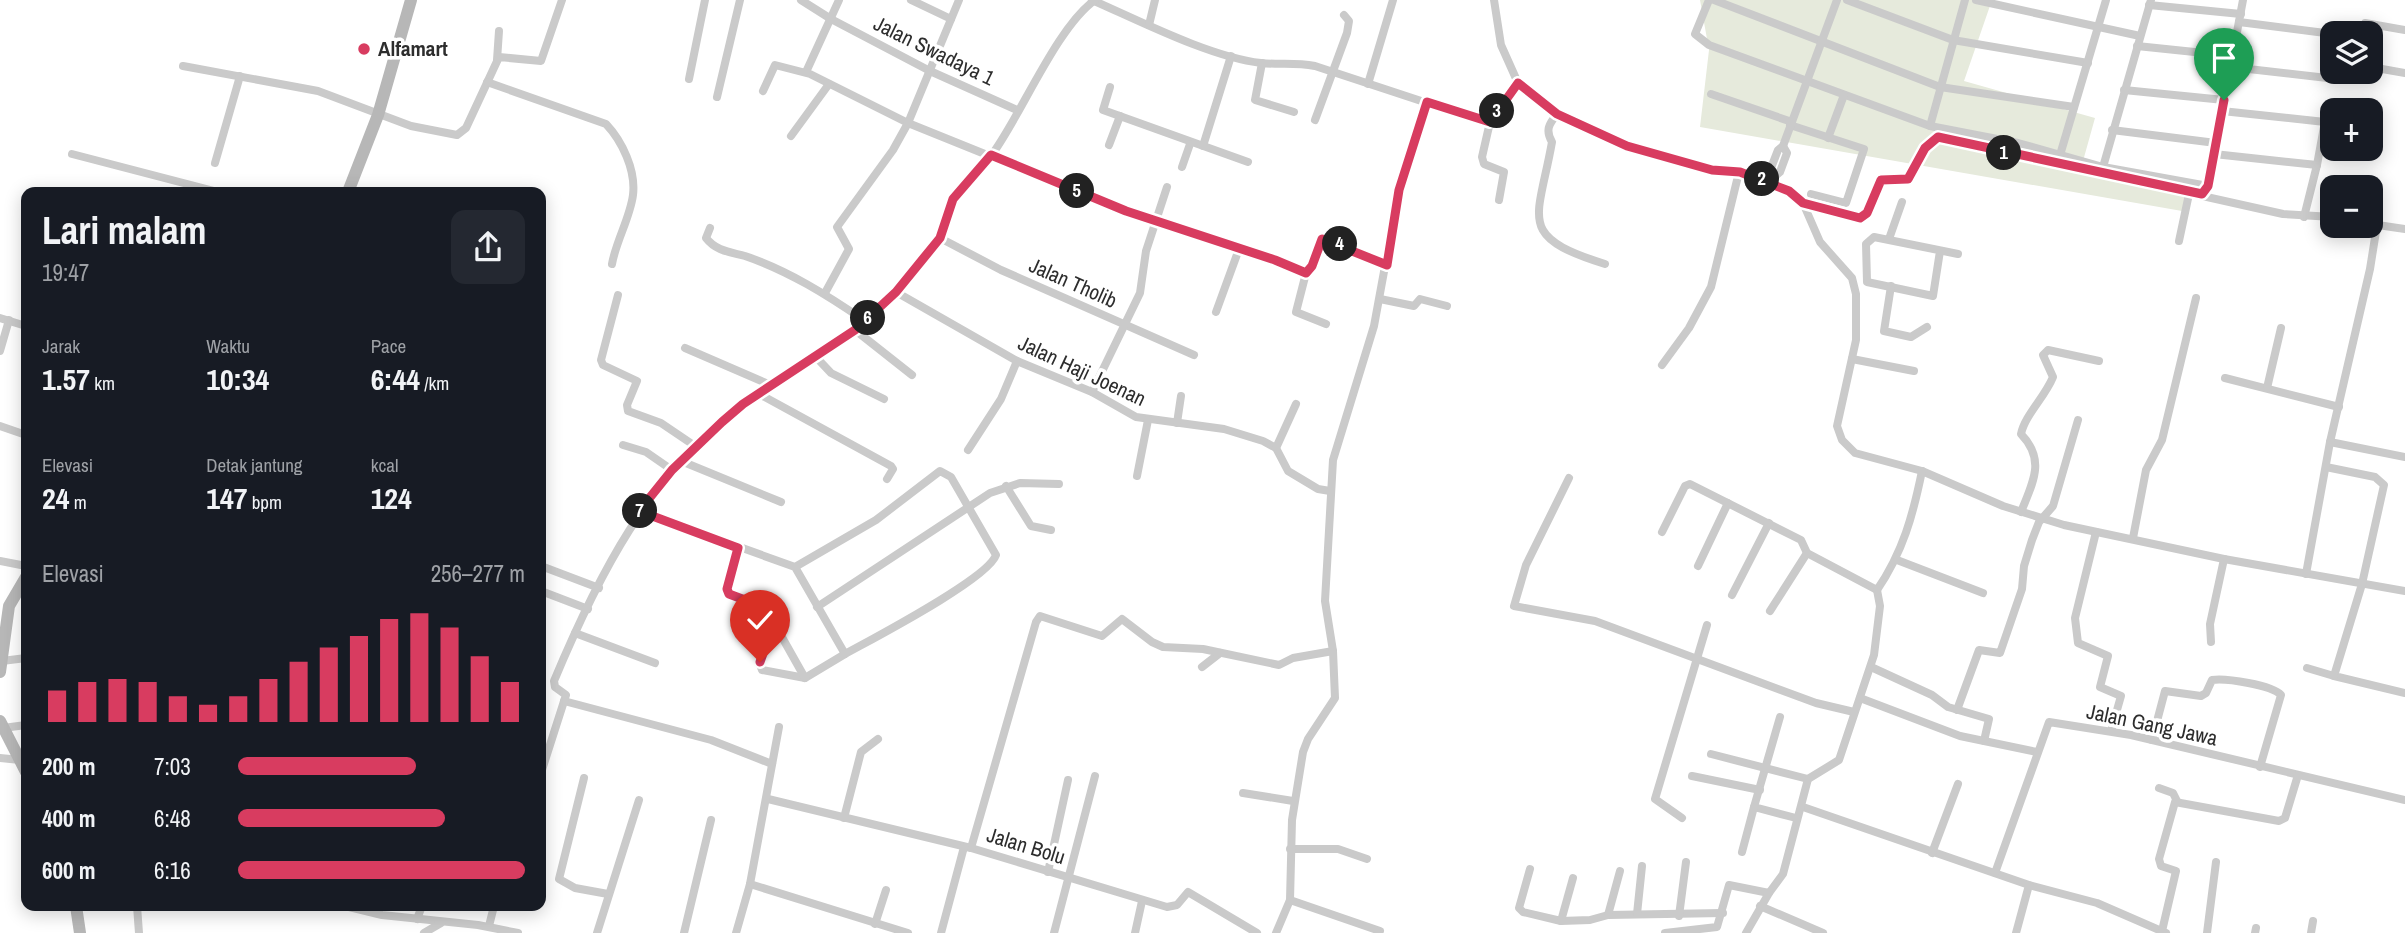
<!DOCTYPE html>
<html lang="id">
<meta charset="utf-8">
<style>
body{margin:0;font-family:"Archivo Narrow",sans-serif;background:#242831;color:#f1f3f6;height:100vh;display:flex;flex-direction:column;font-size:26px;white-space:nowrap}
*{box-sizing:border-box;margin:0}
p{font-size:23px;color:#9ea1a6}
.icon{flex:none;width:38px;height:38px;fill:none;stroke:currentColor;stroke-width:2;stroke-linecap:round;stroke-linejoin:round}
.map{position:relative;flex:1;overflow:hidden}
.drawer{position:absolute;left:21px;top:187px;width:525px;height:724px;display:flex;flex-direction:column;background:#171b24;border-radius:14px;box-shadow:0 4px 18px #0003}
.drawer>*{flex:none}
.tools{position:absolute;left:2320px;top:21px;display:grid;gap:14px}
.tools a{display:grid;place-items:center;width:63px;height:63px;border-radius:14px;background:#171b24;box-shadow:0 4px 18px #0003;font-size:35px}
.pin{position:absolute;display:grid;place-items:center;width:60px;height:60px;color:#fff;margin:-72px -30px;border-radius:50% 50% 50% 0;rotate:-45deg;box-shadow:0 0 7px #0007}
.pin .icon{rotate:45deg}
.km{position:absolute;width:35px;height:35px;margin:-18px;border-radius:50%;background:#222;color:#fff;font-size:19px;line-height:35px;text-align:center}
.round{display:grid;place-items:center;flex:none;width:74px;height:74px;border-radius:14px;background:#242831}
.overview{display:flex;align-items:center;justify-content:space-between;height:119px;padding:0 21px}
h1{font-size:38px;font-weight:700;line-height:52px}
.metrics{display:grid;grid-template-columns:repeat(3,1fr);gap:10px;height:119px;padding:7px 21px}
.metrics div{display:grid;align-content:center}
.metrics b{font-size:30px;font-weight:700}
.metrics small{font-size:19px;font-weight:400}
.metrics p{font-size:19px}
.chart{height:196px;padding:14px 21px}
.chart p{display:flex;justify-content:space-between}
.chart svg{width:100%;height:126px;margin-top:7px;stroke:#d83c60;stroke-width:6}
ul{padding:0 21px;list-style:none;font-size:23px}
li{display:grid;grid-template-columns:112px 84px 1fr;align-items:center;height:52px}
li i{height:18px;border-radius:9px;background:#d83c60}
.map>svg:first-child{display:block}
.green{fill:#e6eadc}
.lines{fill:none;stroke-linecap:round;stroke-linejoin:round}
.street{stroke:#cacaca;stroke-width:8}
.secondary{stroke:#b7b7b7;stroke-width:12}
.route-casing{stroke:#fff;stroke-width:14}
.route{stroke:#d83c60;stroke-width:9}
.poi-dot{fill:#d83c60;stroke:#fff;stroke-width:2.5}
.labels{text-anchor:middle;stroke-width:7;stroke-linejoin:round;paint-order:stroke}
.poi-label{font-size:21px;font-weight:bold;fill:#2d2d2d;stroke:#fff;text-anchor:start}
.street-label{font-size:21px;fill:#2d2d2d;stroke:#fff}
</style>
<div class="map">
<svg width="2405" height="933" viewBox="0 0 2405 933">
<rect width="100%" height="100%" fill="#fff"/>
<!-- green -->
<polygon class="green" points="1700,0 1992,0 1964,81 2095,118 2083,161 2191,183 2182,211 1700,127 1709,50"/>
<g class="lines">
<!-- street -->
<g class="street">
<polyline points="801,0 831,19 930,71 1017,110"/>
<polyline points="911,0 951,19"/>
<path d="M1092,0C1140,21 1210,57 1261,63C1280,65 1294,62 1315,66L1485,122H1490L1518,83"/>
<polyline points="1494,0 1501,45 1518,83 1557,114 1650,154 1712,170 1739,172 1771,183 1803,203 1820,242 1852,278 1856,294 1856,340 1837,426 1842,440 1855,453 1922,471 2003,506 2064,525 2224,559 2405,591"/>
<polyline points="1709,0 1695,34 1709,45 1930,126 2018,143 2103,167 2208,186 2202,194"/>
<polyline points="1714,0 1940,87 2074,107"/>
<polyline points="1847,0 1953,40 2088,63"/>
<polyline points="1976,0 2140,36"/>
<polyline points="2149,5 2241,14"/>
<polyline points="2239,22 2333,34"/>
<polyline points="1149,25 1155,0"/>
<polyline points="2360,33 2365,23 2405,30"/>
<polyline points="2137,46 2233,56"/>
<polyline points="497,60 499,31"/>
<polyline points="1262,63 1255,100 1294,112"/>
<polyline points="183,66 318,91 411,126 457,135 466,128 499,57 541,61 562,0"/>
<polyline points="2231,67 2336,79"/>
<polyline points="2371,67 2405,73"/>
<polyline points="806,72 839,0"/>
<polyline points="689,79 705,0"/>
<path d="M487,82L606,124C622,141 636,170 633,195C630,218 616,241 612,264"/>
<polyline points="1368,84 1393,0"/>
<polyline points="1110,87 1103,110 1248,162"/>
<polyline points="2124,90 2224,100"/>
<polyline points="763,91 775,65 810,74 908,123 1126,211 1275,260 1306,273 1313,266 1322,239 1387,265"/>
<polyline points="1711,94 1792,122"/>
<polyline points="717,97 740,0"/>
<polyline points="2222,111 2325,122"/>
<path d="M1557,114C1549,124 1545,130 1552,142C1538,221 1516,236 1605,264"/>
<polyline points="1315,120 1347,33 1349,21 1344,15"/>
<polyline points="1490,122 1482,157 1484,164 1504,172 1499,200"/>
<polyline points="1790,125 1864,149 1846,203 1811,194"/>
<polyline points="1930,126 1965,0"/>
<polyline points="2112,130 2216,143"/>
<polyline points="791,136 829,84"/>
<polyline points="1828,138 1844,95"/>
<polyline points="1109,145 1120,116"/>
<polyline points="1203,146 1231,56"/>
<polyline points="72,154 218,192"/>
<polyline points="2214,154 2317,165"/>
<polyline points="2060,155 2106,0"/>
<polyline points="215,163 240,76"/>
<polyline points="1182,167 1190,144"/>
<polyline points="2103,167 2151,0"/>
<polyline points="1775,174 1771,168 1778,150 1783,146 1837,0"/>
<polyline points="1773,178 1780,172 1787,153 1783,146"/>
<polyline points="2208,186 2243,0"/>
<polyline points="1803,203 1847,216 1865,216 1881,180 1908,179 1925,148 1938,137 2283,214 2333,217"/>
<polyline points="2304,217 2317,165 2328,105"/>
<polyline points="2371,224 2405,229"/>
<path d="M710,228L706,238C716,251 730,252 745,256C789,271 827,295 865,321"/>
<polyline points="940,238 1001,270 1194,355"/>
<polyline points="1889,239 1902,202"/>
<polyline points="2179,241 2189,194"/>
<polyline points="1940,251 1933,296 1867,282 1866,244 1874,237 1958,254"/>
<polyline points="1306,273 1296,312 1326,324"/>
<polyline points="1891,286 1884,331 1911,337 1927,327"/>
<polyline points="896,292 1017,361 1092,392 1136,417 1224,429 1263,441 1276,448 1288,471 1318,489 1330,491"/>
<polyline points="825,293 849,249 837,227 893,150 908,123 959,0"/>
<polyline points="618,295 601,360 603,365 637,381 627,405 628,411 661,423 695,446"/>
<polyline points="1380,299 1414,306 1420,299 1447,306"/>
<polyline points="1216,312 1239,249"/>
<polyline points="0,318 26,326"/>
<polyline points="855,330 912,375"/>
<polyline points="685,348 773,386"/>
<polyline points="0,351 9,320"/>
<polyline points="815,356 831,373 884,399"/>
<polyline points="1852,359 1914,371"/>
<polyline points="1662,365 1689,328 1711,287 1739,172"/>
<polyline points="2225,378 2339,407"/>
<polyline points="2267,388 2281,328"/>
<polyline points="1092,392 1140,293 1146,251 1167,187"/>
<polyline points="761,395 891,466 893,469 887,479"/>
<polyline points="1177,423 1181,396"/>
<polyline points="0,426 26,435"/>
<polyline points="2330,442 2405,457"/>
<polyline points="623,445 646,452 672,470"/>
<polyline points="1276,448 1296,404"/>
<polyline points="968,450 1001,399 1017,361"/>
<polyline points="681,461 781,502"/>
<polyline points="2326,467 2375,477 2384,485 2362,584 2334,676 2405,693"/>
<polyline points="1137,476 1148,420"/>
<polyline points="1569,478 1526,565 1514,606 1595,621 1816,703 1854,712"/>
<polyline points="1006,486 1031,526 1051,530"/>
<path d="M639,511L795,567L845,654C872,639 988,579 996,555L951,477L940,471L876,520L795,567"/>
<path d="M2021,512C2033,482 2046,460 2021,434C2025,415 2045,397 2053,377L2043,355L2048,350L2099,361"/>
<path d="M1662,532L1685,486L1690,484L1801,540L1807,553L1877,590C1903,552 1913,515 1922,471"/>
<polyline points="2096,532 2075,618 2078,643 2108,656 2100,687 2121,696 2111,731"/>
<polyline points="2133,538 2146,470 2162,440 2196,298"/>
<polyline points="738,548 727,589 729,594 761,606 774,623 759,662 762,670 805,678 845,654"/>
<polyline points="1897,560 1983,593"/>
<polyline points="0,561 26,566"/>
<polyline points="541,566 599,588"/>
<polyline points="1698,566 1728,503"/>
<polyline points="2306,574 2330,442 2370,269 2377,225"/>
<polyline points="541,591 588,609"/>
<polyline points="1732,595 1769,523"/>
<polyline points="817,607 990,493 1020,483 1059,484"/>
<polyline points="1770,611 1807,553"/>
<polyline points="774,623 805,678"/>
<polyline points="575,633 655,663"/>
<polyline points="2211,642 2210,624 2224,559"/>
<polyline points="2,661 26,658"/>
<polyline points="1202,667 1220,653"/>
<polyline points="1871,667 1932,695 1948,707 1989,719 1984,741"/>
<polyline points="2307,668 2334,676"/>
<polyline points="1860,698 1960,736 2037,752"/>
<polyline points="564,701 711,740 772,764"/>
<polyline points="1957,710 1979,650 2000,653 2022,589 2024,566 2032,540 2039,522 2053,506 2078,420"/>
<polyline points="1780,717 1754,807 1796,818"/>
<polyline points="3,728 26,725"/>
<path d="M2152,740L2165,691L2201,696L2206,693L2212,680C2226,678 2272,685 2281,695L2260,767"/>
<polyline points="1711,754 1808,779"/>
<polyline points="0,758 20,760"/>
<path d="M541,773L566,695L555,687L554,681C597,578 649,474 742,406C778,379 820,357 856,329C887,305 915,273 938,240C946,229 944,213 952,201C963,182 980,170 993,153C1022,113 1057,27 1095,0"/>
<polyline points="1692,776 1760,790"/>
<polyline points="584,778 559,879 575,888 608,894"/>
<polyline points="2159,788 2173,793 2177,801"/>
<polyline points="1243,793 1293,801"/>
<polyline points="768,799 971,848 1167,907 1177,905 1188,892 1257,933"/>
<polyline points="1803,807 2029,885 2097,903 2166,933"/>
<polyline points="844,818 861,752 878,739"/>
<polyline points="1682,818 1655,799 1707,625"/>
<polyline points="971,848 1036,622 1040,616 1102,636 1122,619 1152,642 1163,647 1203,649 1279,665 1293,658 1333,651"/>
<polyline points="1290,849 1338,849 1367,859"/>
<polyline points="1742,852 1754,807"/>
<polyline points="1932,853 1958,784"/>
<polyline points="1530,869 1519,908 1523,912 1561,921 1590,920 1608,915 1723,913"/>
<polyline points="1048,872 1068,780"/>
<polyline points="1995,873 2049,722 2131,735 2405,800"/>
<polyline points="750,884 908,933"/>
<polyline points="1290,900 1380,931"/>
<polyline points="137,906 139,933"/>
<polyline points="345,906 382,915 478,925 518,933"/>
<polyline points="1760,906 1823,933"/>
<polyline points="1637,914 1642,866"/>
<polyline points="1608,915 1620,871"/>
<polyline points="1679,916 1686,862"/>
<polyline points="417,919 422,906"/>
<polyline points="1561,921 1573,878"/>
<polyline points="875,924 886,890"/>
<polyline points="489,926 494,906"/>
<polyline points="2162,931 2176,871 2161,866 2159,859 2175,802 2279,821 2285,818 2298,775"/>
<polyline points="424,933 441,923"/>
<polyline points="597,933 639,800"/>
<polyline points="684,933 711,820"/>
<polyline points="736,933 750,884 779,727"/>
<polyline points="941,933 964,847"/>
<polyline points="1054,933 1095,776"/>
<polyline points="1135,933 1142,901"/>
<polyline points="1276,933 1290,900 1292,820 1303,752 1308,739 1335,698 1333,651 1325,601 1333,460 1374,326 1399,190 1427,102"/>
<polyline points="1665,933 1717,927 1729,885 1769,893 1783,874 1808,779 1839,760 1874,655 1880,606 1877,590"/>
<polyline points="1746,933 1769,893"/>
<polyline points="2016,933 2029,885"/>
<polyline points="2207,933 2216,862"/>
<polyline points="2255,933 2256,928"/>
<polyline points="2311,933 2313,921"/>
</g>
<!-- secondary -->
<g class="secondary">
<polyline points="348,192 378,115 411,0"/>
<polyline points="0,672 9,606 26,577"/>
<polyline points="0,721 26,772"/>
<polyline points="76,906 80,933"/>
</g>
</g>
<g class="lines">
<!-- route casing -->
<g class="route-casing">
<polyline id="route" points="760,662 774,623 761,606 729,594 727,589 738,548 639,511 672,470 722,422 743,404 855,330 896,292 940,238 953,199 991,155 1126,211 1275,260 1306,273 1312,266 1322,239 1387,265 1399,190 1427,102 1490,122 1518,83 1557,114 1627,146 1712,170 1740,172 1789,191 1803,203 1860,218 1867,213 1881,180 1908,179 1925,148 1938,137 2202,194 2208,186 2224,100"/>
</g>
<!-- route -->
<use href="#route" class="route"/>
</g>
<!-- markers -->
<circle class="poi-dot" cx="364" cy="49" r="7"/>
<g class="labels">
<!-- poi labels -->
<g class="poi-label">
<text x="378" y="56">Alfamart</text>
</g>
<!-- street labels -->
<g class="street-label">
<text transform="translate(934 51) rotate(26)" y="7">Jalan Swadaya 1</text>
<text transform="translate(1073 283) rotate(24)" y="7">Jalan Tholib</text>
<text transform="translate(1082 371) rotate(25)" y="7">Jalan Haji Joenan</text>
<text transform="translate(2152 725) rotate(12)" y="7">Jalan Gang Jawa</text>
<text transform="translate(1026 846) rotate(17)" y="7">Jalan Bolu</text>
</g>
</g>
</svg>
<div class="tools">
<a><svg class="icon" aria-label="layers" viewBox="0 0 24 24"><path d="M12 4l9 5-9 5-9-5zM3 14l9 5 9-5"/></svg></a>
<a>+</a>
<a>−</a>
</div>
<div class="pin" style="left:2224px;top:100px;background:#1e9e55"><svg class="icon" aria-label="arrive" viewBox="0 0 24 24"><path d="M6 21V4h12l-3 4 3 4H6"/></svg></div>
<div class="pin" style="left:760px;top:662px;background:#d93025"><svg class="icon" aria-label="check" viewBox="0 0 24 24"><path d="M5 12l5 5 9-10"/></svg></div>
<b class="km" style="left:2004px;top:153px">1</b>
<b class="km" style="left:1762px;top:179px">2</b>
<b class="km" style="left:1497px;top:111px">3</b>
<b class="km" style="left:1340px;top:244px">4</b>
<b class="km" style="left:1077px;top:191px">5</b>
<b class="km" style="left:868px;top:318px">6</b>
<b class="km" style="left:640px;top:511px">7</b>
<section class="drawer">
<div class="overview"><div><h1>Lari malam</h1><p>19:47</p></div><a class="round"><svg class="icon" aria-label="share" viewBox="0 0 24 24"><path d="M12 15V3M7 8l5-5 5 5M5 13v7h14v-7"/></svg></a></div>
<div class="metrics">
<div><p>Jarak</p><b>1.57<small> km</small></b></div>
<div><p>Waktu</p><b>10:34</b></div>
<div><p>Pace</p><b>6:44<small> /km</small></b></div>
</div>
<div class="metrics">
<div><p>Elevasi</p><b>24<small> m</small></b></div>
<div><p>Detak jantung</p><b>147<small> bpm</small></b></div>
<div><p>kcal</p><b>124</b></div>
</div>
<div class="chart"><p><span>Elevasi</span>256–277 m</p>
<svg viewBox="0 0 160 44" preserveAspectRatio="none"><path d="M5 44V33M15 44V30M25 44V29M35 44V30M45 44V35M55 44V38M65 44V35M75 44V29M85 44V23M95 44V18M105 44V14M115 44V8M125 44V6M135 44V11M145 44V21M155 44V30"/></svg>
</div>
<ul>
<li><b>200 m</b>7:03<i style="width:62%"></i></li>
<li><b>400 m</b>6:48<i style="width:72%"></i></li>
<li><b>600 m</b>6:16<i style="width:100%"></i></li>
</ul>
</section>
</div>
